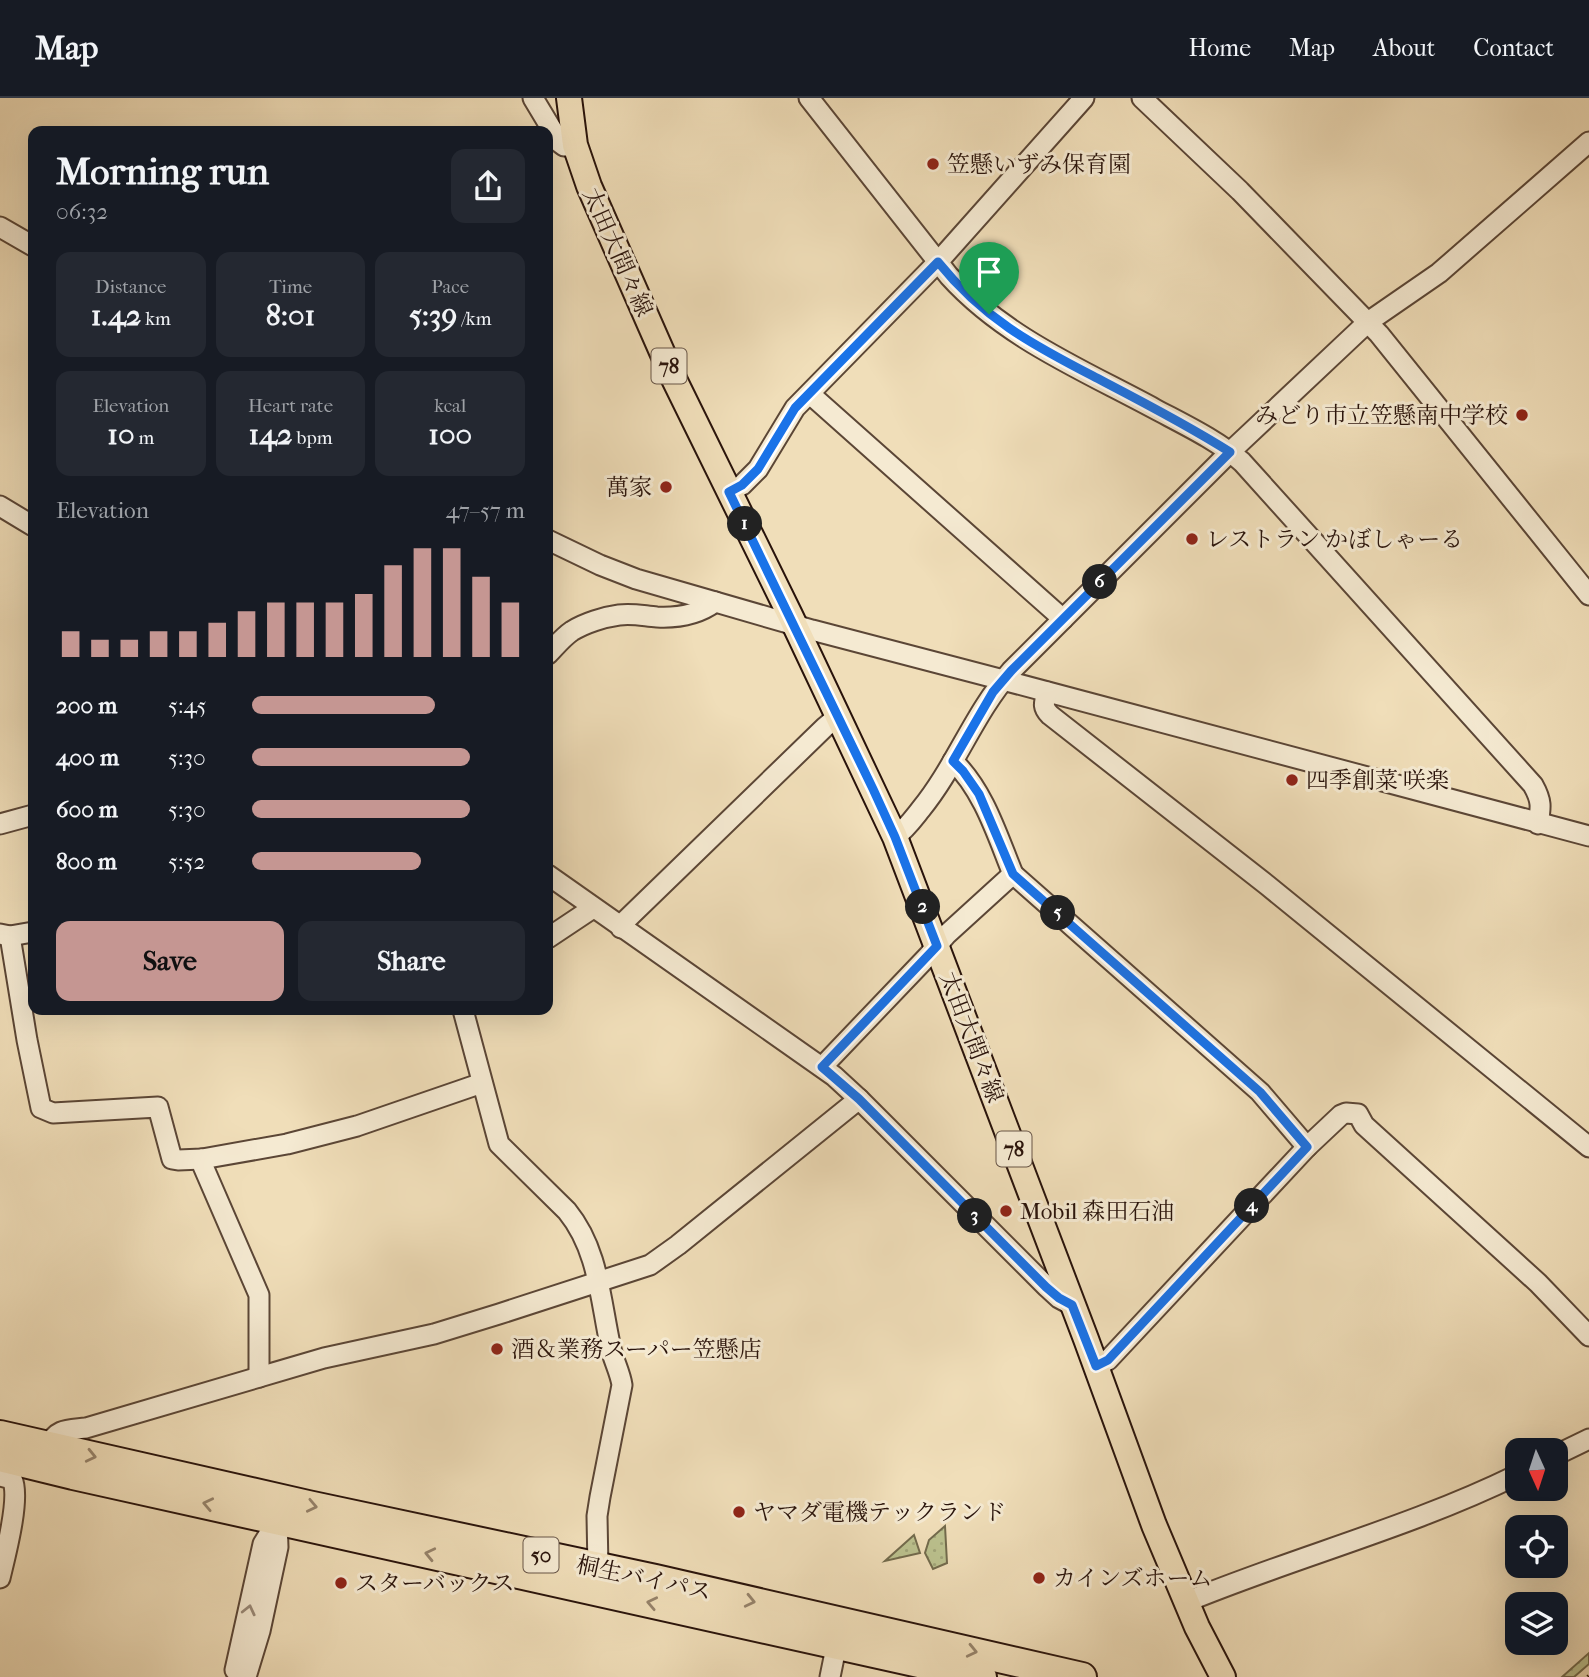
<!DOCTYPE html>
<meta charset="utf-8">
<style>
body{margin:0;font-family:"IM FELL French Canon","Noto Serif JP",serif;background:#242831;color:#f1f3f6;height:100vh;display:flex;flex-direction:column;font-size:26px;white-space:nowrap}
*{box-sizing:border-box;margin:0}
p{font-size:23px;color:#9ea1a6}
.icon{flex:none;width:38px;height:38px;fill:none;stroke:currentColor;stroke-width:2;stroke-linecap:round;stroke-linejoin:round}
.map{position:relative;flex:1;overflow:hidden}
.panel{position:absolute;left:28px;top:28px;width:525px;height:889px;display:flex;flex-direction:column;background:#171b24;border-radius:14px;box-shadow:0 7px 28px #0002}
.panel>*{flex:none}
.needle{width:46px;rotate:177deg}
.fabs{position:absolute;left:1505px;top:1340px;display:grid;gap:14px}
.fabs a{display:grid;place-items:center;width:63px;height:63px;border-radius:14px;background:#171b24;box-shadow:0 7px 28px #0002;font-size:35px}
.pin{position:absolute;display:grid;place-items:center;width:60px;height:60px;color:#fff;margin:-72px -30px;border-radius:50% 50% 50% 0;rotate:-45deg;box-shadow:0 0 7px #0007}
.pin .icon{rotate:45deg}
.km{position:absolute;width:35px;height:35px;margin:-18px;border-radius:50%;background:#222;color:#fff;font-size:19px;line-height:35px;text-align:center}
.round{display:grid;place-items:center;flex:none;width:74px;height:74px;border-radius:14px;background:#242831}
.overview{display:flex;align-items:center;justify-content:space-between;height:119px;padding:0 28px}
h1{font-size:38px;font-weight:800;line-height:52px}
.figures{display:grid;grid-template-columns:repeat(3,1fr);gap:10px;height:119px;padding:7px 28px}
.figures div{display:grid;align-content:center;border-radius:14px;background:#242831;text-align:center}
.figures b{font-size:30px;font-weight:800}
.figures small{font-size:19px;font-weight:400}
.figures p{font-size:19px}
.chart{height:196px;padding:14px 28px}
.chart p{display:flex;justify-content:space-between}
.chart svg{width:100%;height:126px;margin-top:7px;stroke:#c59692;stroke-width:6}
.cta{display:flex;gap:14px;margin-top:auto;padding:14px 28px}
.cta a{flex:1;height:80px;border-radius:14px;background:#c59692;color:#111;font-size:28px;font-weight:800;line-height:80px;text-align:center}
.cta a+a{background:#242831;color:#f1f3f6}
ul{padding:0 28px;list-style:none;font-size:23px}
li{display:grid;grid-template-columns:112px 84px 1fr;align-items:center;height:52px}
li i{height:18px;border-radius:9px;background:#c59692}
header{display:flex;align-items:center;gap:42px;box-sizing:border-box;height:98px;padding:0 35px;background:#171b24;border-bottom:2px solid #363941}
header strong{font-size:33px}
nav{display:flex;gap:38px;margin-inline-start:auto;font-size:24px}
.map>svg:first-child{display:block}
.grass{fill:url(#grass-dots);stroke:#726a4c;stroke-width:2}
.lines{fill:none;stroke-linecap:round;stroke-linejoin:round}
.minor-casing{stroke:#5b4636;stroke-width:23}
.major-casing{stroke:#29130b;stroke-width:28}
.highway-casing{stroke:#29130b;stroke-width:32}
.minor{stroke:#f5ead2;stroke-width:19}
.major{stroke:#f0deb9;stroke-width:24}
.highway{stroke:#f0deb9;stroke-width:28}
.rail{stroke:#29130b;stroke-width:4.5;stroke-dasharray:12 12;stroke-linecap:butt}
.oneway{stroke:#96836b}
.oneway2{stroke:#998978}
.route-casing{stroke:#fff;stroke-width:14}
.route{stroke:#1a73e8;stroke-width:9}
.poi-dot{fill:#8f2418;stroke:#f5ead2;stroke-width:2.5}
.labels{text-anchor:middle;stroke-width:6;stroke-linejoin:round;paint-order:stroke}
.shield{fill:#f5ead2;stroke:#665447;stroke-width:2}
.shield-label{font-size:21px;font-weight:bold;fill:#29130b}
.poi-label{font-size:23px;fill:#29130b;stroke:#f5ead2;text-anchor:start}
.street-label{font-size:23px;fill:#29130b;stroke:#f5ead2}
</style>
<header>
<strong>Map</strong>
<nav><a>Home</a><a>Map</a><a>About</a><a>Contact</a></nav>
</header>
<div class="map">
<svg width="1589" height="1579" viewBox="0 0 1589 1579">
<defs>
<pattern id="grass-dots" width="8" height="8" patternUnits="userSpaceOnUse" patternTransform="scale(1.75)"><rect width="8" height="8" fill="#bbc18e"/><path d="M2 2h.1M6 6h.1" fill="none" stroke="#a1a579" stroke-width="1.8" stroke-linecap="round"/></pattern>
</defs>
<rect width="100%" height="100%" fill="#f0deb9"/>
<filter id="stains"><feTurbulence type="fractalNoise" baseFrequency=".00286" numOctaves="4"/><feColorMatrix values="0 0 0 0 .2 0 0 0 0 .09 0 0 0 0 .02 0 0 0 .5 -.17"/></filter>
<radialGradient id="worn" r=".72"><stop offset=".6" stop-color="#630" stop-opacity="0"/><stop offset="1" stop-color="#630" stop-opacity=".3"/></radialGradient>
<!-- grass -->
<g class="grass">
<polygon points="945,1428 947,1465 933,1471 925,1455 929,1442"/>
<polygon points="914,1437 920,1455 885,1463"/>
<polygon points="1589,1555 1589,1566 1574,1579 1562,1579"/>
</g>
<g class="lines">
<!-- minor casing -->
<g class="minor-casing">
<g id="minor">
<polyline points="533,0 560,45 564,48 575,47"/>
<path d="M809,0L949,178C1005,240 1083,272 1155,311C1185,327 1217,342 1242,364L1533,687C1542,703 1541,709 1538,726"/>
<polyline points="1142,0 1240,93 1379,236 1589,497"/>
<polyline points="0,129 33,148"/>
<polyline points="810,296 1063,521"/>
<polyline points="729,394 742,387 758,371 795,310 938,164 1084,0"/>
<polyline points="0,408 33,428"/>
<polyline points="548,442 600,467 636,481 812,532 1003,582 1589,738"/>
<path d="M548,556C555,549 563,539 572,533C585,525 604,519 619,517C632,515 644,518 657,519C677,520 699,516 715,504"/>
<path d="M1047,594C1044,605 1042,609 1050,617L1267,787L1589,1049"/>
<path d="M953,663C984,693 997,737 1013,776"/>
<polyline points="0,726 33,717"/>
<path d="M895,739C906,731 913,721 921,711C956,668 974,615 1011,573L1230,354L1368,224L1439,175L1589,44"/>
<polyline points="548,777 834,978 859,1001 1047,1189 1059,1200 1072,1207"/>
<polyline points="621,830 626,822 825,629 831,624 839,620"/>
<polyline points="0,836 10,838 33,834"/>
<polyline points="10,838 27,942 41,1010 53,1015 158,1009 172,1061 178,1062 202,1061 287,1046 357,1028 482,985"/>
<polyline points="548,840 593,810"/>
<path d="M463,912L499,1046L567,1113C598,1151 600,1199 610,1246C612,1260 620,1273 622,1287L600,1399L597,1418L598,1470"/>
<polyline points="822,969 929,857 946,837 1013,776 1260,994 1307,1049"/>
<polyline points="202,1061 203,1068 259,1197 259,1279"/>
<polyline points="1096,1268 1108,1262 1307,1049 1341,1017 1346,1015 1358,1016 1364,1027 1538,1185 1589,1238"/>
<path d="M49,1348C56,1330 69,1332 86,1330L324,1260L434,1236L499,1216L650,1167L678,1147L859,1001"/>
<polyline points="1556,1357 1589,1341"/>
<path d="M0,1378L12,1381C21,1399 5,1459 0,1480"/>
<path d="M1186,1504C1295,1459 1411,1429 1517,1377"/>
<polyline points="235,1572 263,1446 277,1423"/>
<polyline points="246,1579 260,1533 278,1449 277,1422 279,1413"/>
<polyline points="830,1579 839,1535"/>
</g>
</g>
<!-- major casing -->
<g class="major-casing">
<polyline id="major" points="569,0 575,47 589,88 673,279 790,517 895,739 1086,1241 1154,1427 1197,1529 1223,1579"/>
</g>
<!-- highway casing -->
<g class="highway-casing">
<g id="highway">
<polyline points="0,1337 308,1407 655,1481 1082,1579"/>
<polyline points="0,1359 73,1377 982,1579"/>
</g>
</g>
<!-- minor -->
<use href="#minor" class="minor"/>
<!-- major -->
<use href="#major" class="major"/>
<!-- highway -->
<use href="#highway" class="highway"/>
<!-- rail -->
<polyline class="rail" points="1588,1579 1589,1578"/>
</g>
<!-- one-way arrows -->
<defs><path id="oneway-chevron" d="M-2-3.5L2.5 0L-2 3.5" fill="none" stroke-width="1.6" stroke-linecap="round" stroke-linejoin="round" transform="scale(1.75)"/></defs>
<g class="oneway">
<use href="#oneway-chevron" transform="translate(91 1358) rotate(13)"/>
<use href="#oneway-chevron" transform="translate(208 1406) rotate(-168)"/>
<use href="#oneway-chevron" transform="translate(312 1408) rotate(12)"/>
<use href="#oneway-chevron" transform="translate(430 1456) rotate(-167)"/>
<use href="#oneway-chevron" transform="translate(750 1503) rotate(13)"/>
<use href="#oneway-chevron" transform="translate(652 1505) rotate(-168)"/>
<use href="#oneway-chevron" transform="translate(972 1553) rotate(13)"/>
</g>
<use class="oneway2" href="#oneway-chevron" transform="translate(249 1512) rotate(-77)"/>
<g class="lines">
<!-- route casing -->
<g class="route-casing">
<path id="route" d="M938,164C983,220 1031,246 1093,278C1139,302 1186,326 1230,354L1011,573L993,594L953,663L963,673L979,696L1013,776L1260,994L1307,1049L1108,1262L1096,1268L1072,1207L1059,1200L1046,1189L859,1001L822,969L937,848L895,739L873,691L729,394L742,387L758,371L795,310Z"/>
</g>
<!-- route -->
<use href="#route" class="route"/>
</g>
<!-- markers -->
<g class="poi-dot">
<circle cx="933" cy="66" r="7"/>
<circle cx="1522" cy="317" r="7"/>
<circle cx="666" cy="389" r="7"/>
<circle cx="1192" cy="441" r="7"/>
<circle cx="1292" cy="682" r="7"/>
<circle cx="1006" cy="1113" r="7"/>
<circle cx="497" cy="1251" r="7"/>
<circle cx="739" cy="1414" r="7"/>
<circle cx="1039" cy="1480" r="7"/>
<circle cx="341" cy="1485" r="7"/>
</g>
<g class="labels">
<!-- shield labels -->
<g class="shield">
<rect x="651.5" y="250.5" width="35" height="35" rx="5"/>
<rect x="996.5" y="1033.5" width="35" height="35" rx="5"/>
<rect x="523.5" y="1439.5" width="35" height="35" rx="5"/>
</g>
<g class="shield-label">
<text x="669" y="275">78</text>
<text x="1014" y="1058">78</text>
<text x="541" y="1464">50</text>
</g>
<!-- poi labels -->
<g class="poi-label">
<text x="947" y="74">笠懸いずみ保育園</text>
<text x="1508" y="325" text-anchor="end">みどり市立笠懸南中学校</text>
<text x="652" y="397" text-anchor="end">萬家</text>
<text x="1206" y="449">レストラン かぼしゃーる</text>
<text x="1306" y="690">四季創菜 咲楽</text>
<text x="1020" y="1121">Mobil 森田石油</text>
<text x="511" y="1259">酒＆業務スーパー笠懸店</text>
<text x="753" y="1422">ヤマダ電機テックランド</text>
<text x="1053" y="1488">カインズホーム</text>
<text x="355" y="1493">スターバックス</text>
</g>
<!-- street labels -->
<g class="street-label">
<text transform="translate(618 154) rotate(66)" y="8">太田大間々線</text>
<text transform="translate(972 939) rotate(69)" y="8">太田大間々線</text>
<text transform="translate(644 1480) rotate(12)" y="8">桐生バイパス</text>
</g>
</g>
<rect width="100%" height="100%" filter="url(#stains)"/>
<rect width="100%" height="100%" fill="url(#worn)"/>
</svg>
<div class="fabs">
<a><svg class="needle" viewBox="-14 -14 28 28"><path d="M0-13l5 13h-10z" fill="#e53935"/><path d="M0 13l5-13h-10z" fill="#9ea1a6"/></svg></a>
<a><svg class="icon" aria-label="locate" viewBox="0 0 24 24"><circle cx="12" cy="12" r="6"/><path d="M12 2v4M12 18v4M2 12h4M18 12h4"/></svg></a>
<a><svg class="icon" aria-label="layers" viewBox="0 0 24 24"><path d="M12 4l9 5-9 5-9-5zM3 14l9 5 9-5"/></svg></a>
</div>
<div class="pin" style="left:989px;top:216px;background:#1e9e55"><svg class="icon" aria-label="arrive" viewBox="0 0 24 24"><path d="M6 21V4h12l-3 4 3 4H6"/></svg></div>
<b class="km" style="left:745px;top:426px">1</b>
<b class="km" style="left:923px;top:809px">2</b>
<b class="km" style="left:975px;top:1118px">3</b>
<b class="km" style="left:1252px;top:1108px">4</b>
<b class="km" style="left:1058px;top:815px">5</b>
<b class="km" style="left:1100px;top:484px">6</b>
<section class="panel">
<div class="overview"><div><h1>Morning run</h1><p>06:32</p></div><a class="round"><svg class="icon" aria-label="share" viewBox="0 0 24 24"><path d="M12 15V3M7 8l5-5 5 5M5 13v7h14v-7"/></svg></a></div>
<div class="figures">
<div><p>Distance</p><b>1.42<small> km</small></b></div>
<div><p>Time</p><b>8:01</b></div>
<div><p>Pace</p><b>5:39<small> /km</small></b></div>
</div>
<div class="figures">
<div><p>Elevation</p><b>10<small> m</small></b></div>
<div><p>Heart rate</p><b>142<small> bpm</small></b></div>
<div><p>kcal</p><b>100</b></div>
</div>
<div class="chart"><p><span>Elevation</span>47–57 m</p>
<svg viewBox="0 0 160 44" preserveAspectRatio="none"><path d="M5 44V35M15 44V38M25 44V38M35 44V35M45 44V35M55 44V32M65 44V28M75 44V25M85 44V25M95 44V25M105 44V22M115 44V12M125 44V6M135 44V6M145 44V16M155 44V25"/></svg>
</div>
<ul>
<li><b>200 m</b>5:45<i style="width:67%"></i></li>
<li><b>400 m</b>5:30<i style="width:80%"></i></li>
<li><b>600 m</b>5:30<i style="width:80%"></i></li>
<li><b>800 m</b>5:52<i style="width:62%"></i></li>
</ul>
<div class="cta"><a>Save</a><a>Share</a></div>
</section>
</div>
